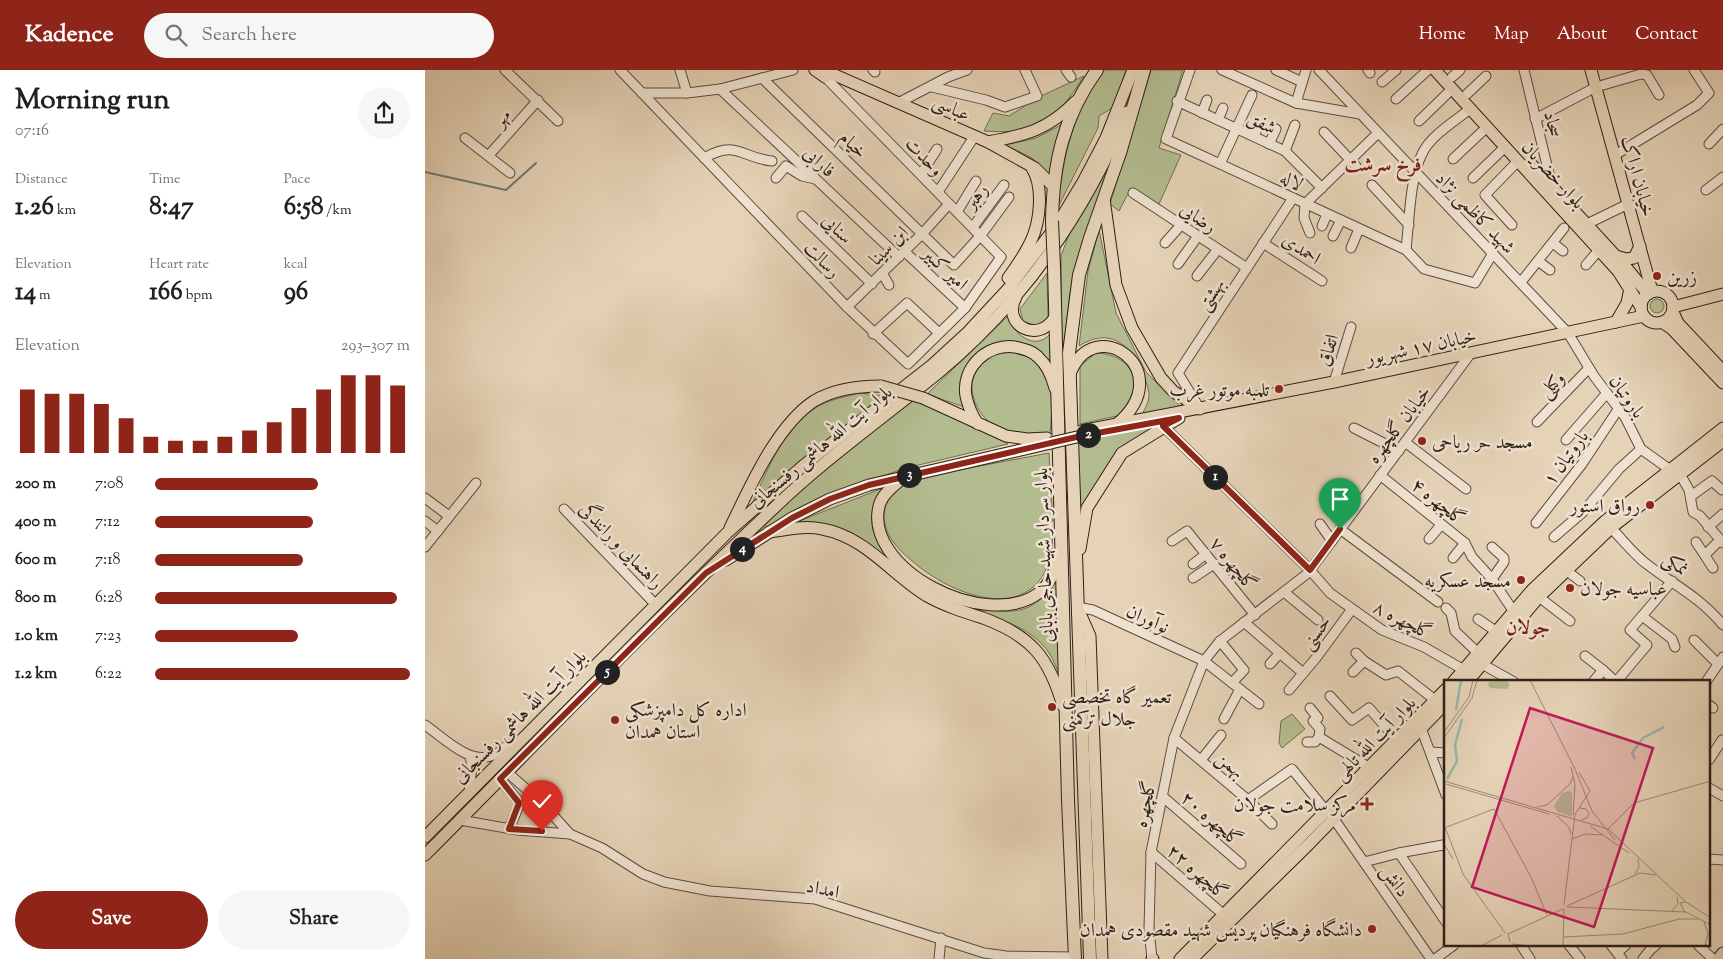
<!DOCTYPE html>
<meta charset="utf-8">
<style>
body{margin:0;font-family:"Sorts Mill Goudy",Amiri,serif;background:#f6f6f6;color:#202124;height:100vh;display:flex;flex-direction:column;font-size:19px;white-space:nowrap}
*{box-sizing:border-box;margin:0}
p{font-size:16px;color:#757577}
.icon{flex:none;width:28px;height:28px;fill:none;stroke:currentColor;stroke-width:2;stroke-linecap:round;stroke-linejoin:round}
.map{position:relative;flex:1;overflow:hidden}
.drawer{display:flex;flex-direction:column;background:#fff;width:425px}
.drawer>*{flex:none}
.pin{position:absolute;display:grid;place-items:center;width:42px;height:42px;color:#fff;margin:-51px -21px;border-radius:50% 50% 50% 0;rotate:-45deg;box-shadow:0 0 5px #0007}
.pin .icon{rotate:45deg}
.km{position:absolute;width:25px;height:25px;margin:-12px;border-radius:50%;background:#222;color:#fff;font-size:14px;line-height:25px;text-align:center}
.round{display:grid;place-items:center;flex:none;width:52px;height:52px;border-radius:26px;background:#f6f6f6}
.overview{display:flex;align-items:center;justify-content:space-between;height:85px;padding:0 15px}
h1{font-size:28px;font-weight:800;line-height:38px}
.stats{display:grid;grid-template-columns:repeat(3,1fr);gap:8px;height:85px;padding:5px 15px}
.stats div{display:grid;align-content:center}
.stats b{font-size:25px;font-weight:800}
.stats small{font-size:14px;font-weight:400}
.stats p{font-size:14px}
.chart{height:140px;padding:10px 15px}
.chart p{display:flex;justify-content:space-between}
.chart svg{width:100%;height:90px;margin-top:5px;stroke:#8f2418;stroke-width:6}
.button{display:flex;gap:10px;margin-top:auto;padding:10px 15px}
.button a{flex:1;height:58px;border-radius:30px;background:#8f2418;color:#fff;font-size:20px;font-weight:800;line-height:58px;text-align:center}
.button a+a{background:#f6f6f6;color:#202124}
ul{padding:0 15px;list-style:none;font-size:16px}
li{display:grid;grid-template-columns:80px 60px 1fr;align-items:center;height:38px}
li i{height:12px;border-radius:6px;background:#8f2418}
header{display:flex;align-items:center;gap:30px;box-sizing:border-box;height:70px;padding:0 25px;background:#8f2418;color:#fff}
header strong{font-size:24px}
nav{display:flex;gap:28px;margin-inline-start:auto;font-size:18px}
.search{width:350px;height:45px;background:#f6f6f6;display:flex;align-items:center;gap:12px;box-sizing:border-box;padding:0 18px;border-radius:28px;color:#757577;font-size:19px}
main{display:flex;flex:1;min-height:0}
.map>svg:first-child{display:block}
.green{fill:#b3bc8f;stroke:#706e53}
.lines{fill:none;stroke-linecap:round;stroke-linejoin:round}
.stream{stroke:#6c7b71;stroke-width:2}
.minor-casing{stroke:#5c4c3f;stroke-width:11}
.major-casing{stroke:#2e1f17;stroke-width:13}
.highway-casing{stroke:#2e1f17;stroke-width:14}
.minor{stroke:#efe2d0;stroke-width:9}
.major{stroke:#e6d3b7;stroke-width:11}
.highway{stroke:#e6d3b7;stroke-width:12}
.major-bridge-casing{stroke:#2e1f17;stroke-width:13;stroke-linecap:butt}
.highway-bridge-casing{stroke:#2e1f17;stroke-width:14;stroke-linecap:butt}
.major-bridge{stroke:#e6d3b7;stroke-width:11}
.highway-bridge{stroke:#e6d3b7;stroke-width:12}
.route-casing{stroke:#fff;stroke-width:10}
.route{stroke:#8f2418;stroke-width:6}
.poi-dot{fill:#8f2418;stroke:#efe2d0;stroke-width:2}
.labels{text-anchor:middle;stroke-width:5;stroke-linejoin:round;paint-order:stroke}
.street-label{font-size:19px;fill:#2e1f17;stroke:#efe2d0}
.poi-label{font-size:19px;fill:#2e1f17;stroke:#efe2d0;text-anchor:start}
.neighbourhood-label{font-size:20px;font-weight:bold;fill:#7a1f14;stroke:#efe2d0}
.inset-river{fill:none;stroke:#96b8ad;stroke-width:2.5}
.inset-road{fill:none;stroke:#9c8b77;stroke-width:1}
.view{fill:#c2185b;fill-opacity:0.15;stroke:#c2185b;stroke-width:2.5}
.inset-edge{fill:none;stroke:#2e1f17;stroke-width:2.5}
</style>
<header>
<strong>Kadence</strong>
<div class="search"><svg class="icon" aria-label="search" viewBox="0 0 24 24"><circle cx="10" cy="10" r="6"/><path d="M15 15l6 6"/></svg>Search here</div>
<nav><a>Home</a><a>Map</a><a>About</a><a>Contact</a></nav>
</header>
<main>
<section class="drawer">
<div class="overview"><div><h1>Morning run</h1><p>07:16</p></div><a class="round"><svg class="icon" aria-label="share" viewBox="0 0 24 24"><path d="M12 15V3M7 8l5-5 5 5M5 13v7h14v-7"/></svg></a></div>
<div class="stats">
<div><p>Distance</p><b>1.26<small> km</small></b></div>
<div><p>Time</p><b>8:47</b></div>
<div><p>Pace</p><b>6:58<small> /km</small></b></div>
</div>
<div class="stats">
<div><p>Elevation</p><b>14<small> m</small></b></div>
<div><p>Heart rate</p><b>166<small> bpm</small></b></div>
<div><p>kcal</p><b>96</b></div>
</div>
<div class="chart"><p><span>Elevation</span>293–307 m</p>
<svg viewBox="0 0 160 44" preserveAspectRatio="none"><path d="M5 44V13M15 44V15M25 44V15M35 44V20M45 44V27M55 44V36M65 44V38M75 44V38M85 44V36M95 44V33M105 44V29M115 44V22M125 44V13M135 44V6M145 44V6M155 44V11"/></svg>
</div>
<ul>
<li><b>200 m</b>7:08<i style="width:64%"></i></li>
<li><b>400 m</b>7:12<i style="width:62%"></i></li>
<li><b>600 m</b>7:18<i style="width:58%"></i></li>
<li><b>800 m</b>6:28<i style="width:95%"></i></li>
<li><b>1.0 km</b>7:23<i style="width:56%"></i></li>
<li><b>1.2 km</b>6:22<i style="width:100%"></i></li>
</ul>
<div class="button"><a>Save</a><a>Share</a></div>
</section>
<div class="map">
<svg width="1298" height="889" viewBox="0 0 1298 889">
<rect width="100%" height="100%" fill="#e6d3b7"/>
<filter id="stains"><feTurbulence type="fractalNoise" baseFrequency=".004" numOctaves="4"/><feColorMatrix values="0 0 0 0 .2 0 0 0 0 .09 0 0 0 0 .02 0 0 0 .5 -.17"/></filter>
<radialGradient id="worn" r=".72"><stop offset=".6" stop-color="#630" stop-opacity="0"/><stop offset="1" stop-color="#630" stop-opacity=".3"/></radialGradient>
<!-- green -->
<g class="green">
<path d="M678,0H701L689,37L674,46L673,58L633,137C638,84 648,45 678,0Z"/>
<polygon points="726,0 758,0 734,78 756,85 734,134 705,120 694,141 685,134"/>
<path d="M659,6C631,51 613,65 559,61L568,43L584,46L614,27Z"/>
<polygon points="702,54 652,191 645,222 637,291 636,186 645,162 677,107"/>
<polygon points="636,55 625,107 607,88 581,75 611,68"/>
<path d="M674,160L691,243L721,302L756,337L715,347C719,341 724,333 724,325C724,318 720,309 717,303C705,273 684,257 654,276L663,201Z"/>
<polygon points="622,203 623,247 621,252 611,257 598,251 595,239"/>
<circle cx="1232" cy="236" r="7"/>
<path d="M583,246C587,263 610,282 625,264V293C606,280 593,268 569,274C563,276 556,279 552,284C547,291 541,326 539,337L502,324Z"/>
<path d="M582,280C632,290 629,320 625,363C615,363 597,368 587,365C541,351 529,291 582,280Z"/>
<path d="M671,283C691,283 712,296 710,318C709,327 703,337 701,344L655,354V296Z"/>
<path d="M434,323L462,326L325,438C341,405 356,359 390,338C403,330 419,327 434,323Z"/>
<polygon points="485,325 552,355 583,374 481,398 403,425 314,479 324,462"/>
<polygon points="742,349 700,380 657,458 648,369"/>
<path d="M624,383L628,451L617,452V460H628C628,557 538,536 486,490C475,481 463,469 460,454C454,432 473,416 491,408Z"/>
<path d="M458,418C436,452 449,468 472,497C437,466 419,452 372,452Z"/>
<path d="M632,509L636,608C632,600 629,590 624,583C607,557 572,548 544,538C587,542 606,549 632,509Z"/>
<polygon points="867,644 880,659 857,678 854,673 856,651"/>
</g>
<g class="lines">
<!-- stream -->
<polyline class="stream" points="0,102 81,120 111,93"/>
<!-- minor casing -->
<g class="minor-casing">
<g id="minor">
<polyline points="80,0 133,51"/>
<polyline points="195,0 422,237 483,294 540,238 576,187 400,7"/>
<polyline points="255,0 262,23"/>
<polyline points="448,0 450,2"/>
<polyline points="641,0 646,7"/>
<polyline points="765,0 741,69 981,180 999,199 1050,213 1068,183"/>
<polyline points="797,0 871,33 935,44"/>
<polyline points="851,0 877,12"/>
<polyline points="894,0 1143,263 1169,306 1200,347 1216,379 1244,399"/>
<polyline points="943,0 945,3"/>
<polyline points="1099,0 1127,116"/>
<polyline points="1027,7 1035,0"/>
<polyline points="337,8 529,195 556,165 584,127"/>
<polyline points="957,12 971,0"/>
<polyline points="507,17 561,30 580,37 612,26 600,0"/>
<polyline points="295,19 474,187"/>
<polyline points="217,23 262,23 295,19 368,0"/>
<polyline points="1042,24 1061,6"/>
<polyline points="971,29 1003,0"/>
<polyline points="752,31 860,81 897,118"/>
<polyline points="475,32 523,7 542,0"/>
<polyline points="871,33 881,0"/>
<polyline points="777,43 782,30"/>
<polyline points="1110,49 1171,17 1216,4 1222,5 1234,25"/>
<polyline points="793,50 798,38"/>
<polyline points="994,51 1027,19"/>
<polyline points="899,62 931,96"/>
<polyline points="829,66 834,55"/>
<polyline points="40,68 85,103"/>
<polyline points="844,74 851,59"/>
<polyline points="1284,74 1298,59"/>
<polyline points="860,81 870,55"/>
<polyline points="64,85 113,30"/>
<polyline points="1190,85 1272,35 1284,23 1269,0"/>
<path d="M279,88C312,69 316,88 347,91"/>
<polyline points="1028,89 1062,57"/>
<polyline points="795,94 827,25"/>
<polyline points="496,104 512,79"/>
<polyline points="351,108 361,96 377,106 390,109"/>
<polyline points="1048,108 1080,77"/>
<polyline points="947,115 984,155"/>
<polyline points="1281,120 1298,107"/>
<polyline points="513,122 549,67"/>
<polyline points="708,123 822,198"/>
<polyline points="532,142 551,111"/>
<polyline points="377,146 447,214"/>
<polyline points="1162,154 1203,134"/>
<polyline points="1087,155 1060,125 1093,91"/>
<polyline points="897,156 902,144"/>
<polyline points="548,157 579,115"/>
<polyline points="885,163 879,148 880,134 953,63"/>
<polyline points="908,166 916,150"/>
<polyline points="740,173 756,155"/>
<polyline points="838,173 897,211"/>
<polyline points="1128,173 1138,181"/>
<polyline points="926,178 934,159"/>
<path d="M981,180C984,153 985,107 997,84C1005,66 1030,51 1045,39"/>
<polyline points="479,181 540,238"/>
<polyline points="1113,191 1125,200"/>
<polyline points="753,194 773,166"/>
<polyline points="1161,195 1174,180"/>
<polyline points="457,203 464,215"/>
<polyline points="772,206 793,179"/>
<polyline points="1096,212 1139,158"/>
<polyline points="422,237 497,164 524,134"/>
<polyline points="448,264 482,233 514,263"/>
<polyline points="909,312 926,257"/>
<polyline points="775,339 753,303 868,128"/>
<polyline points="1112,352 1164,298"/>
<polyline points="738,356 885,500 905,523 957,560 999,577 1039,600"/>
<polyline points="929,358 974,381"/>
<polyline points="1141,370 1182,323"/>
<polyline points="980,372 1041,419"/>
<polyline points="1255,404 1264,420 1268,442 1275,446 1298,473"/>
<polyline points="955,405 1040,473 1047,487 1067,509 1089,542"/>
<polyline points="913,420 929,441"/>
<polyline points="1266,426 1287,411 1297,420"/>
<polyline points="0,428 24,446"/>
<polyline points="139,439 231,535"/>
<polyline points="0,451 13,461"/>
<polyline points="1111,453 1157,394 1194,338"/>
<polyline points="895,454 907,471"/>
<polyline points="1283,457 1298,444"/>
<path d="M1186,458C1197,469 1207,482 1219,492C1247,514 1274,526 1298,555"/>
<polyline points="915,459 1013,532"/>
<polyline points="1129,467 1158,442 1194,399 1216,379"/>
<polyline points="1004,469 1016,455"/>
<polyline points="747,471 762,461 830,545"/>
<polyline points="1271,472 1288,498"/>
<polyline points="0,477 51,413"/>
<polyline points="1067,477 1079,488 1079,492 1067,509"/>
<polyline points="1280,485 1295,470"/>
<polyline points="1028,488 1040,473"/>
<polyline points="768,494 781,484"/>
<polyline points="1142,501 1155,511"/>
<polyline points="768,508 789,494"/>
<polyline points="859,522 893,550"/>
<polyline points="1114,527 1145,551"/>
<polyline points="652,537 668,540 779,591 834,634"/>
<polyline points="1021,538 1026,543 1030,561 1053,583"/>
<polyline points="1217,546 1247,569 1250,577"/>
<polyline points="1053,549 1072,562"/>
<polyline points="819,552 878,603"/>
<polyline points="1269,570 1293,594"/>
<polyline points="795,571 819,600 807,613"/>
<polyline points="931,583 939,591"/>
<polyline points="1160,586 1178,600"/>
<polyline points="845,594 855,583"/>
<polyline points="1057,594 1089,612"/>
<polyline points="928,602 939,591 961,605 973,601 1010,630"/>
<polyline points="1168,612 1178,600 1191,612"/>
<polyline points="1191,612 1222,575 1205,560 1247,511"/>
<polyline points="1281,612 1298,587"/>
<polyline points="864,620 891,588 927,539"/>
<polyline points="905,626 927,650 944,638 972,670"/>
<polyline points="1284,635 1288,638"/>
<polyline points="885,638 893,648 888,651 895,659 894,667"/>
<polyline points="799,649 815,619"/>
<path d="M0,655C19,668 45,696 69,685C82,679 77,674 96,671"/>
<polyline points="996,658 1021,725"/>
<polyline points="749,668 823,730 847,754"/>
<polyline points="882,672 890,672 894,667 945,698"/>
<polyline points="1006,682 1021,683"/>
<polyline points="776,690 796,665"/>
<polyline points="1284,690 1297,670"/>
<polyline points="82,702 116,732 145,764"/>
<polyline points="75,709 95,733"/>
<polyline points="1284,718 1298,726"/>
<polyline points="44,723 47,696 45,686"/>
<polyline points="737,726 816,794"/>
<polyline points="823,730 867,699 902,742"/>
<polyline points="909,749 1006,889"/>
<polyline points="35,750 92,760 145,764 177,778 218,804 239,812 285,821 390,829 559,883 581,886 650,887"/>
<polyline points="84,759 95,733 116,732"/>
<polyline points="726,782 799,845"/>
<polyline points="974,783 1021,852"/>
<polyline points="1284,789 1298,790"/>
<polyline points="939,792 974,783 1018,775 1021,777"/>
<polyline points="1096,875 1105,889"/>
<polyline points="1144,875 1155,889"/>
<polyline points="1186,875 1197,889"/>
<polyline points="1273,875 1288,889"/>
<polyline points="1192,883 1201,875"/>
<polyline points="514,889 516,868"/>
<polyline points="727,889 724,859 726,782 749,668 779,591 795,571 883,503 1046,283"/>
<polyline points="1010,889 1029,875"/>
<polyline points="1218,889 1225,880 1231,875"/>
</g>
</g>
<!-- major casing -->
<g class="major-casing">
<g id="major">
<polyline points="390,0 400,7 402,6 402,0"/>
<polyline points="1010,0 1193,201 1216,237"/>
<polyline points="1166,0 1227,221"/>
<polyline points="403,2 563,72 610,98 628,116"/>
<path d="M563,72C601,65 623,60 651,31"/>
<polyline points="1107,95 1200,196 1223,224"/>
<polyline points="679,129 691,215 707,258 736,308 748,321 775,339"/>
<polyline points="1191,186 1201,189 1209,188 1215,176"/>
<path d="M583,208C591,197 600,184 606,171C615,152 619,117 607,98"/>
<circle cx="1232" cy="237" r="16"/>
<path d="M591,227C576,255 613,275 630,247"/>
<polyline points="1248,237 1298,224"/>
<polyline points="1248,242 1253,253 1298,301"/>
<polyline points="1191,252 1202,233 1205,218"/>
<polyline points="1237,252 1247,259 1298,313"/>
<path d="M645,304C669,240 755,301 692,354"/>
<polyline points="498,328 581,366 602,369 622,368"/>
<path d="M553,354C547,345 543,336 541,326C536,297 563,273 590,277C599,279 608,281 614,288C623,296 627,307 630,318"/>
<polyline points="656,361 909,312 1219,246"/>
<path d="M478,408C470,415 459,422 455,433C434,497 562,564 615,522C627,512 631,496 636,482"/>
<path d="M305,458C324,419 351,356 389,331C409,319 433,316 456,316"/>
<path d="M344,462C361,460 380,455 397,459C441,467 466,504 502,526C520,536 539,542 558,548C607,566 624,588 638,636"/>
<polyline points="655,479 662,438 697,383 754,348"/>
<polyline points="301,490 367,448 405,429 444,415 626,373"/>
<polyline points="654,541 665,566 677,889"/>
<polyline points="1028,612 1107,520 1180,451 1298,358"/>
<polyline points="1042,612 1114,527 1186,458 1298,371"/>
<polyline points="0,767 302,463 379,395 507,295 543,262 583,219 632,155 659,110 681,68 708,0"/>
<path d="M0,785C116,669 229,550 349,438C400,389 458,348 513,303C599,231 659,145 702,42"/>
<polyline points="727,889 728,889"/>
<polyline points="755,889 1021,619"/>
<polyline points="767,889 884,774 1021,633"/>
<polyline points="1293,889 1298,883"/>
</g>
</g>
<!-- highway casing -->
<g class="highway-casing">
<g id="highway">
<path d="M627,151C628,94 638,47 672,0"/>
<polyline points="629,197 643,730 650,889"/>
<polyline points="665,889 644,283 654,205 665,168 695,83 719,0"/>
</g>
</g>
<!-- minor -->
<use href="#minor" class="minor"/>
<!-- major -->
<use href="#major" class="major"/>
<!-- highway -->
<use href="#highway" class="highway"/>
<!-- major-bridge casing -->
<g class="major-bridge-casing">
<g id="major-bridge">
<polyline points="456,316 498,328"/>
<polyline points="626,373 656,366"/>
</g>
</g>
<!-- highway-bridge casing -->
<g class="highway-bridge-casing">
<polyline id="highway-bridge" points="627,151 629,197"/>
</g>
<!-- major-bridge -->
<use href="#major-bridge" class="major-bridge"/>
<!-- highway-bridge -->
<use href="#highway-bridge" class="highway-bridge"/>
</g>
<g class="lines">
<!-- route casing -->
<g class="route-casing">
<polyline id="route" points="117,761 84,759 94,733 75,709 281,503 367,448 405,429 444,415 656,366 754,348 738,356 885,500 915,459"/>
</g>
<!-- route -->
<use href="#route" class="route"/>
</g>
<!-- markers -->
<g class="poi-dot">
<circle cx="1232" cy="206" r="5"/>
<circle cx="854" cy="319" r="5"/>
<circle cx="997" cy="371" r="5"/>
<circle cx="1225" cy="435" r="5"/>
<circle cx="1096" cy="510" r="5"/>
<circle cx="1145" cy="518" r="5"/>
<circle cx="627" cy="637" r="5"/>
<circle cx="190" cy="650" r="5"/>
<path d="M939.5 726.5h5v5h5v5h-5v5h-5v-5h-5v-5h5z"/>
<circle cx="947" cy="859" r="5"/>
</g>
<g class="labels">
<!-- street labels -->
<g class="street-label">
<text transform="translate(527 37) rotate(25)" y="7">عباسی</text>
<text transform="translate(76 47) rotate(-48)" y="7">مهر</text>
<text transform="translate(837 52) rotate(25)" y="7">شفق</text>
<text transform="translate(1129 54) rotate(76)" y="7">سجاد</text>
<text transform="translate(429 74) rotate(44)" y="7">خیام</text>
<text transform="translate(500 86) rotate(46)" y="7">وحدت</text>
<text transform="translate(395 91) rotate(43)" y="7">فارابی</text>
<text transform="translate(1129 104) rotate(48)" y="7">بلوار خضریان</text>
<text transform="translate(1214 106) rotate(75)" y="7">خیابان اراک</text>
<text transform="translate(867 110) rotate(25)" y="7">لاله</text>
<text transform="translate(550 126) rotate(-54)" y="7">رهبر</text>
<text transform="translate(1051 142) rotate(46)" y="7">شهید کاظمی نژاد</text>
<text transform="translate(774 147) rotate(34)" y="7">رضایی</text>
<text transform="translate(413 158) rotate(44)" y="7">سنایی</text>
<text transform="translate(463 175) rotate(-45)" y="7">ابن سینا</text>
<text transform="translate(877 178) rotate(33)" y="7">احمدی</text>
<text transform="translate(398 189) rotate(46)" y="7">رسالت</text>
<text transform="translate(521 198) rotate(43)" y="7">امیر کبیر</text>
<text transform="translate(785 224) rotate(-57)" y="7">بهشتی</text>
<text transform="translate(996 276) rotate(-12)" y="7">خیابان ۱۷ شهریور</text>
<text transform="translate(902 280) rotate(-73)" y="7">اتفاق</text>
<text transform="translate(1126 314) rotate(-46)" y="7">وکیلی</text>
<text transform="translate(1203 326) rotate(55)" y="7">باروتیان</text>
<text transform="translate(973 354) rotate(-53)" y="7">خیابان گلچهره</text>
<text transform="translate(395 376) rotate(-40)" y="7">بلوار آیت الله هاشمی رفسنجانی</text>
<text transform="translate(1140 387) rotate(-54)" y="7">۱ باروتیان</text>
<text transform="translate(1014 431) rotate(39)" y="7">گلچهره ۴</text>
<text transform="translate(197 475) rotate(46)" y="7">راهنمایی و رانندگی</text>
<text transform="translate(618 485) rotate(-92)" y="7">بلوار سردار شهید حاجی بابایی</text>
<text transform="translate(809 493) rotate(51)" y="7">گلچهره ۷</text>
<text transform="translate(1251 493) rotate(33)" y="7">نمکی</text>
<text transform="translate(723 548) rotate(25)" y="7">نوآوران</text>
<text transform="translate(978 549) rotate(27)" y="7">گلچهره ۸</text>
<text transform="translate(890 562) rotate(-53)" y="7">حسنی</text>
<text transform="translate(94 646) rotate(-45)" y="7">بلوار آیت الله هاشمی رفسنجانی</text>
<text transform="translate(949 668) rotate(-46)" y="7">بلوار آیت الله تالهی</text>
<text transform="translate(806 694) rotate(40)" y="7">بهمن</text>
<text transform="translate(719 734) rotate(-78)" y="7">گلچهره</text>
<text transform="translate(787 748) rotate(41)" y="7">گلچهره ۲۰</text>
<text transform="translate(773 801) rotate(41)" y="7">گلچهره ۲۲</text>
<text transform="translate(971 810) rotate(55)" y="7">دانش</text>
<text transform="translate(398 818) rotate(12)" y="7">امداد</text>
</g>
<!-- poi labels -->
<g class="poi-label">
<text x="1242" y="213">زرین</text>
<text x="844" y="326" text-anchor="end">تلمبه موتور غرب</text>
<text x="1007" y="378">مسجد حر ریاحی</text>
<text x="1215" y="442" text-anchor="end">رواق استور</text>
<text x="1086" y="517" text-anchor="end">مسجد عسکریه</text>
<text x="1155" y="525">عباسیه جولان</text>
<text x="637" y="633">تعمیر گاه تخصصی<tspan x="637" dy="22">جلال ترکمنی</tspan></text>
<text x="200" y="646">اداره کل دامپزشکی<tspan x="200" dy="22">استان همدان</tspan></text>
<text x="931" y="741" text-anchor="end">مرکز سلامت جولان</text>
<text x="937" y="866" text-anchor="end">دانشگاه فرهنگیان پردیس شهید مقصودی همدان</text>
</g>
<!-- neighbourhood labels -->
<g class="neighbourhood-label">
<text x="958" y="101">فرخ سرشت</text>
<text x="1103" y="564">جولان</text>
</g>
</g>
<!-- overview -->
<g transform="translate(1019 610)">
<rect width="266" height="266" fill="#e6d3b7"/>
<path d="M63,1L66,5L63,9L46,8L44,5L45,2ZM125,111L128,112V137L114,132L110,126L118,113Z" fill="#b3bc8f"/>
<path class="inset-river" d="M12,30L17,0M191,79L188,73L199,58L220,47M3,99L13,81L11,65L18,39"/>
<path class="inset-road" d="M86,0L131,89L148,131L171,160M0,52L25,17L29,0M0,58L28,18L33,0M127,87L131,104L129,135M0,101L164,149L242,222M2,104L105,134M193,121L190,123L267,101M93,127L103,125L126,104L129,97M136,128L142,129L145,133L143,138L137,140M113,136L125,147L127,154M146,146L185,173M1,147L19,194L61,253M0,148L50,129L87,197L103,235M164,149L190,123M128,159L141,154L158,155M0,164L9,179M191,194L195,187L194,179M120,225L131,134L146,111L135,92M123,226L196,193L212,195M123,227L242,232M228,231L234,224L233,217M267,238L242,222L236,223L240,231L267,245M260,242L264,253L261,266M119,257L179,254L235,239H254M66,262L64,254L119,229M68,264L87,266M37,266L58,255M119,266L120,229"/>
<path class="view" d="M86,28L209,68L150,247L28,207Z"/>
<rect width="266" height="266" class="inset-edge"/>
</g>
<rect width="100%" height="100%" filter="url(#stains)"/>
<rect width="100%" height="100%" fill="url(#worn)"/>
</svg>
<div class="pin" style="left:915px;top:459px;background:#1e9e55"><svg class="icon" aria-label="arrive" viewBox="0 0 24 24"><path d="M6 21V4h12l-3 4 3 4H6"/></svg></div>
<div class="pin" style="left:117px;top:761px;background:#d93025"><svg class="icon" aria-label="check" viewBox="0 0 24 24"><path d="M5 12l5 5 9-10"/></svg></div>
<b class="km" style="left:790px;top:407px">1</b>
<b class="km" style="left:663px;top:365px">2</b>
<b class="km" style="left:484px;top:405px">3</b>
<b class="km" style="left:317px;top:479px">4</b>
<b class="km" style="left:182px;top:602px">5</b>
</div>
</main>
